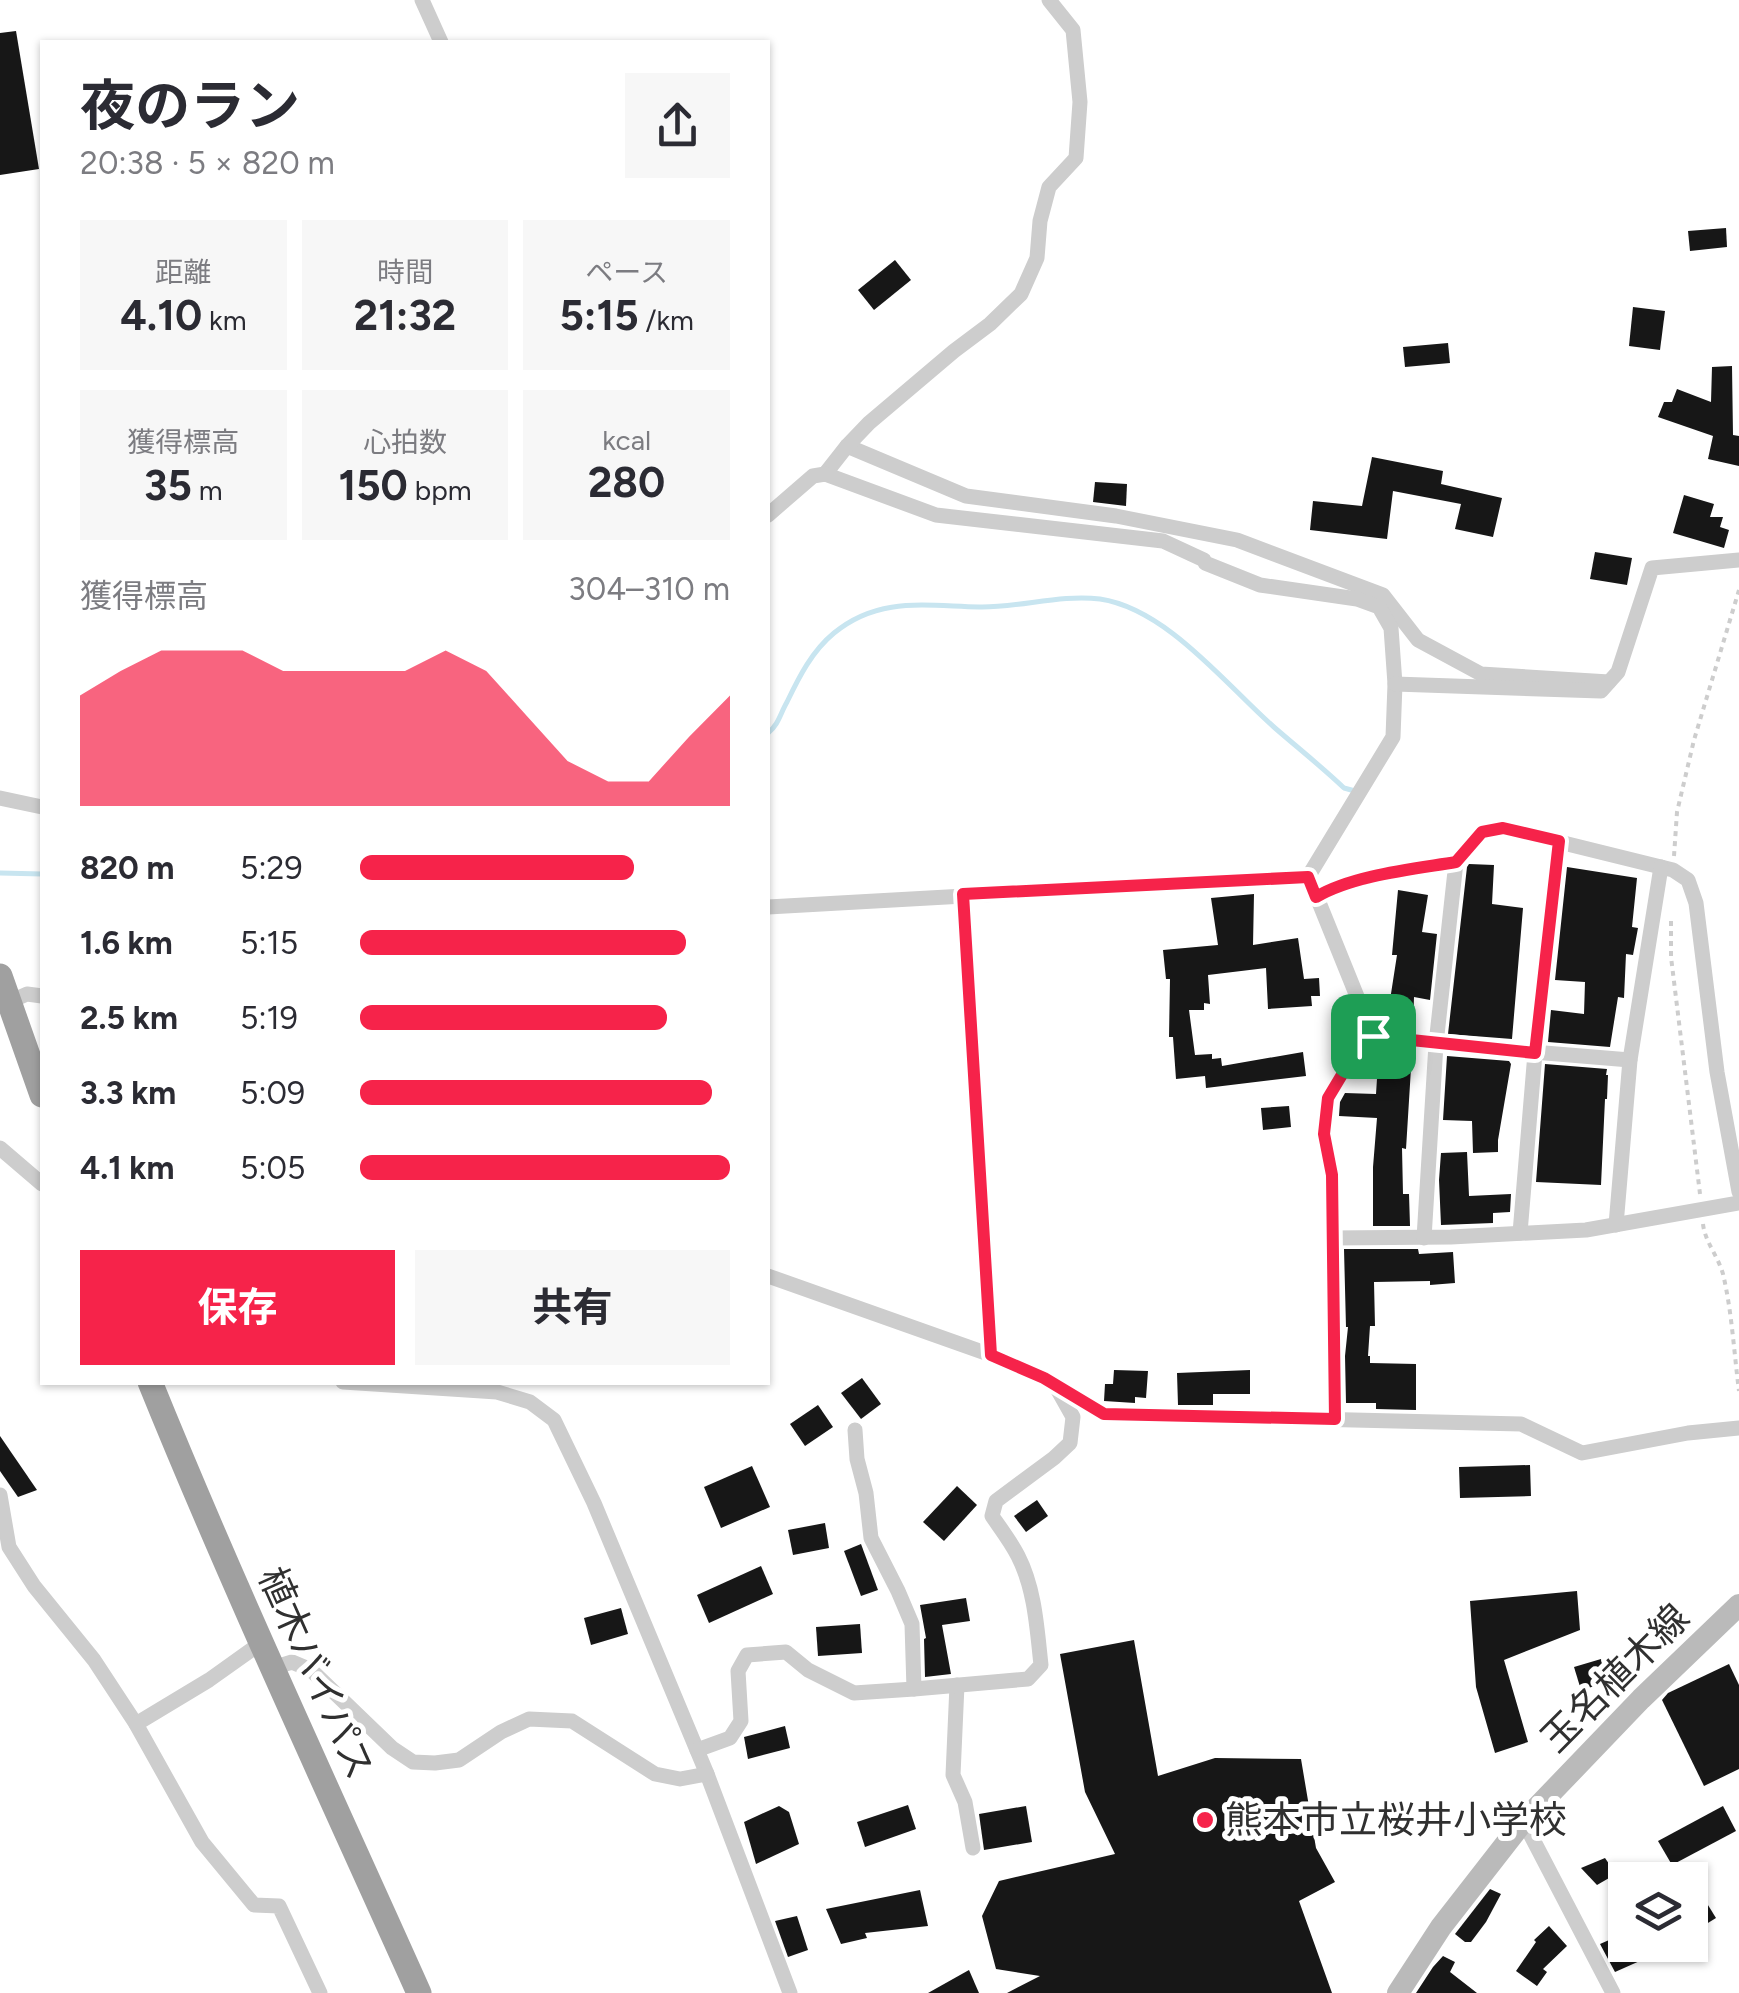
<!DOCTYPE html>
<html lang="ja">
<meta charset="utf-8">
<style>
body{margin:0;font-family:Figtree,"Noto Sans JP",sans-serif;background:#f7f7f7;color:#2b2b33;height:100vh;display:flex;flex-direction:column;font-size:38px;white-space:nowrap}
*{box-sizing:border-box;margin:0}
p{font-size:32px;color:#7c7c81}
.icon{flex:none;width:55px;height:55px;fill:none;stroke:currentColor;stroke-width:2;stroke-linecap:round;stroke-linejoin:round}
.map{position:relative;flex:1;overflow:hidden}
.details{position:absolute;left:40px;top:40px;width:730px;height:1345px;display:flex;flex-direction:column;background:#fff;border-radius:0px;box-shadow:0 2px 8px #0004}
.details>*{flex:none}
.fabs{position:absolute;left:1608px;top:1862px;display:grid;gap:20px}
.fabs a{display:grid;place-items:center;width:100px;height:100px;border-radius:0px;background:#fff;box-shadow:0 2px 8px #0004;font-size:50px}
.pin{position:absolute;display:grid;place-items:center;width:85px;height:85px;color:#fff;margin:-42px;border-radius:20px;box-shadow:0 5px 15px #0006}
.round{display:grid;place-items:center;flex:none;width:105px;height:105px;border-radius:0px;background:#f7f7f7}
.headline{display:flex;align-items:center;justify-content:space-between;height:170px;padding:0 40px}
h1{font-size:55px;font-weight:700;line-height:75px}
.metrics{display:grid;grid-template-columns:repeat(3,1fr);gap:15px;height:170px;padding:10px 40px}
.metrics div{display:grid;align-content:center;border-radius:0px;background:#f7f7f7;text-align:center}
.metrics b{font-size:42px;font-weight:700}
.metrics small{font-size:28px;font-weight:400}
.metrics p{font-size:28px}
.chart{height:280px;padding:20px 40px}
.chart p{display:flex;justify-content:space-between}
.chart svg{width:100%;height:180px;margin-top:10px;fill:#f6234a;opacity:.7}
.primary-button{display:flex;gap:20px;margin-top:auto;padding:20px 40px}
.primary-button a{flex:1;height:115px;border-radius:0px;background:#f6234a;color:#fff;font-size:40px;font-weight:700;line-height:115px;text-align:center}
.primary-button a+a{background:#f7f7f7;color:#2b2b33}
ul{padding:0 40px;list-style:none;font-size:32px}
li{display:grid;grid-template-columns:160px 120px 1fr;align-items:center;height:75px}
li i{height:25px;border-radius:12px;background:#f6234a}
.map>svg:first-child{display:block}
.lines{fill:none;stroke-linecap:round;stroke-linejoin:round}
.stream{stroke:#c8e5f0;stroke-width:5}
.building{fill:#171717}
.path{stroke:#cdcdcd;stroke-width:4;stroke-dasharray:5 5;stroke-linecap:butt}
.minor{stroke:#cdcdcd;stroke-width:15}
.secondary{stroke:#bababa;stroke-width:22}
.trunk{stroke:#a0a0a0;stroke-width:25}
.route-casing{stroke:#fff;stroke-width:20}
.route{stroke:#f6234a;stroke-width:12}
.poi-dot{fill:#f6234a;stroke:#fff;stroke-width:4}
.labels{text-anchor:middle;stroke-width:10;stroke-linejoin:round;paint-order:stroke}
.street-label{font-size:38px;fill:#303030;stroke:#fff}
.poi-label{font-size:38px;fill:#303030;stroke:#fff;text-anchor:start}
</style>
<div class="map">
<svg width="1739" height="1993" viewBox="0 0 1739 1993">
<rect width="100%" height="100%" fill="#fff"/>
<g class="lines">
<!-- stream -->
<g class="stream">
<path d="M768,733C779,724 780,714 787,702C799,677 812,651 834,633C879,596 926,606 979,607C1019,608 1060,594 1100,599C1167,609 1226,685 1275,728C1298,748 1322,767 1344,788L1355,791"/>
<polyline points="0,873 42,874"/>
</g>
</g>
<!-- building -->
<g class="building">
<polygon points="16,31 39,169 0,175 0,33"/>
<polygon points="1726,228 1727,247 1690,251 1688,231"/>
<polygon points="895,260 911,280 874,310 858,290"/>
<polygon points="1633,307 1665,311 1660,350 1629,346"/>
<polygon points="1448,343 1450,363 1405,367 1403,347"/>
<polygon points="1732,366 1733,435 1739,436 1739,466 1708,459 1713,436 1658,417 1664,402 1672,402 1677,389 1711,402 1712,367"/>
<polygon points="1372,457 1443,471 1441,484 1502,498 1493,537 1455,529 1461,504 1393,491 1387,539 1310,530 1313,501 1362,506"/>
<polygon points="1095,482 1127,484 1126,506 1093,502"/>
<polygon points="1684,495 1714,504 1710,517 1723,517 1720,527 1729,530 1724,548 1673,533"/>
<polygon points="1595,552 1632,558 1627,585 1590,579"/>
<polygon points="1469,864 1494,865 1492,904 1523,908 1512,1039 1448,1034 1467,867"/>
<polygon points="1567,867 1637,878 1632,927 1638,928 1633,955 1626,954 1624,998 1618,997 1610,1047 1548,1042 1551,1010 1584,1014 1585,982 1555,980"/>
<polygon points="1398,890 1428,895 1422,932 1437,934 1430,1000 1414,997 1413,1030 1381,1026 1379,1021 1379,1013 1388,1013 1397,955 1392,955"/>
<polygon points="1254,894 1253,945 1298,938 1304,979 1319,978 1320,996 1311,996 1312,1006 1268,1009 1266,968 1208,975 1210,1004 1204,1003 1204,1010 1189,1010 1195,1055 1212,1054 1212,1059 1221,1058 1222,1066 1303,1052 1306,1076 1206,1088 1205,1076 1176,1079 1173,1037 1169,1037 1170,979 1166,979 1163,950 1218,945 1211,898"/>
<polygon points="1379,1048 1412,1052 1406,1149 1402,1148 1403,1194 1409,1194 1410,1226 1373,1226 1373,1167 1377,1118 1339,1116 1340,1102 1345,1093 1376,1094"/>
<polygon points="1447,1056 1509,1061 1511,1064 1498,1140 1498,1152 1473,1153 1472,1121 1443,1120"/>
<polygon points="1545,1064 1607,1069 1606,1075 1608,1075 1607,1099 1605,1099 1601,1185 1536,1182"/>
<polygon points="1289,1106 1291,1127 1263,1130 1261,1108"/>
<polygon points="1467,1152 1469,1196 1511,1194 1510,1212 1493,1213 1493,1223 1441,1225 1439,1180 1441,1153"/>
<polygon points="1344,1249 1418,1249 1419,1254 1453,1252 1455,1283 1430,1285 1430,1281 1374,1282 1375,1326 1370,1326 1368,1356 1370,1356 1370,1363 1416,1364 1416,1410 1376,1409 1376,1403 1346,1403 1345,1356 1348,1327 1346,1327"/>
<polygon points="1114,1370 1148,1371 1146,1398 1135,1397 1135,1403 1104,1401 1105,1384 1113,1384"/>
<polygon points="1250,1370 1250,1394 1213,1394 1213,1405 1178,1405 1177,1373"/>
<polygon points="862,1378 881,1404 861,1419 841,1393"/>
<polygon points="818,1405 833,1427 805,1446 790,1424"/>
<polygon points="0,1436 37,1490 18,1497 0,1471"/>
<polygon points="1530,1465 1531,1496 1460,1498 1459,1467"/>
<polygon points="752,1466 770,1507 721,1528 704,1487"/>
<polygon points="957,1486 977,1505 944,1541 923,1522"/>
<polygon points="1037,1500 1048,1516 1026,1532 1014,1516"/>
<polygon points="825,1523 829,1548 793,1555 788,1530"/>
<polygon points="861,1544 878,1590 861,1596 844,1551"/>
<polygon points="761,1566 773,1594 709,1623 697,1595"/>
<polygon points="1577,1591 1580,1630 1504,1660 1528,1742 1495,1753 1476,1687 1470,1601"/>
<polygon points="966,1598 970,1621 942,1625 951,1674 925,1677 924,1639 926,1638 920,1605"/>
<polygon points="621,1608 628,1634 591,1645 584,1618"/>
<polygon points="860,1624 862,1653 818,1656 816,1627"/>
<polygon points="1134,1640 1158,1776 1215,1758 1301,1759 1316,1848 1335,1882 1299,1901 1332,1993 1007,1993 1040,1976 996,1969 982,1916 999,1881 1115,1854 1085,1792 1060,1654"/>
<polygon points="1601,1659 1609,1682 1581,1690 1574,1667"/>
<polygon points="1729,1664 1739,1685 1739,1769 1704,1786 1662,1700 1668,1693"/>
<polygon points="785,1726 790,1748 748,1759 744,1737"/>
<polygon points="908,1805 916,1829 865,1847 857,1822"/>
<polygon points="779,1806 789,1812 799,1844 756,1864 744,1822"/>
<polygon points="1026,1806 1032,1842 984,1850 979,1814"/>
<polygon points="1723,1806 1736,1831 1672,1865 1658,1841"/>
<polygon points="1605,1858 1616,1874 1597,1885 1581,1868"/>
<polygon points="1490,1889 1501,1894 1486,1922 1471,1942 1465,1942 1455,1934"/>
<polygon points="920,1890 928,1926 865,1933 867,1938 841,1944 826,1909"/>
<polygon points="1703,1897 1716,1918 1690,1934 1690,1906"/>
<polygon points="797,1916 808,1950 788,1957 775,1921"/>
<polygon points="1549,1926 1567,1946 1543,1969 1547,1972 1537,1986 1516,1971 1536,1942 1534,1940"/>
<polygon points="1625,1933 1625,1945 1666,1945 1642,1960 1615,1972 1600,1944"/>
<polygon points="1443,1956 1455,1962 1450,1972 1477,1993 1416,1993 1433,1967"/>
<polygon points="969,1970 979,1993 928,1993"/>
</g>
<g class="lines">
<!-- path -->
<g class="path">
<polyline points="1674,856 1677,812 1694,740 1739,590"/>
<polyline points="1671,921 1671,957 1700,1194"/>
<path d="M1703,1224C1705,1242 1718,1256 1723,1274C1732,1312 1734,1353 1739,1391"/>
</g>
<!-- minor -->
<g class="minor">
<polyline points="422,0 441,42"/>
<polyline points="847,446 966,496 1116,516 1237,540 1383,595 1418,640 1481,674 1609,682"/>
<polyline points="825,474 847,446 869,423 954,351 990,324 1021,294 1037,258 1040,221 1049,187 1076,158 1080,102 1073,30 1049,0"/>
<polyline points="768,515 813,476 825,474 936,515 1163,541 1204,560 1205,563 1260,585 1357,599 1379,607 1391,628 1395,684 1393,737 1308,877"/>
<polyline points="1395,684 1601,691 1618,672 1652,568 1739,560"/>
<polyline points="0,798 42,807"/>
<polyline points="1314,890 1373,1036 1349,1063 1329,1098 1324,1134 1332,1175 1335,1419"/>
<polyline points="963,895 991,1355"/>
<path d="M1316,897C1354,875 1414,869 1456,862L1482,832L1503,828L1673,870L1688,880L1696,903L1717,1072L1739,1192"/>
<polyline points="768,907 1308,877"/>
<polyline points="9,1002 27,994 42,996"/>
<polyline points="1373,1036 1436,1044 1630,1060"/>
<polyline points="0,1148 42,1184"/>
<polyline points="1616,1225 1630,1060 1661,867"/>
<polyline points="1520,1233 1535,1053 1559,841"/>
<polyline points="1332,1238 1451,1237 1586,1230 1739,1203"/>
<polyline points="1424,1238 1436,1044 1456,862"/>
<polyline points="768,1276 991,1355 1044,1378 1104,1414 1521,1424 1582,1453 1688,1433 1739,1428"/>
<polyline points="343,1382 497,1392 530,1402 554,1420 594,1503 707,1774 790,1993"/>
<polyline points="0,1495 9,1547 34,1586 94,1660 136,1724 202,1842 254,1905 279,1906 320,1993"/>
<polyline points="273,1668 292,1662 311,1670 392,1748 413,1762 435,1763 459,1760 501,1732 529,1719 572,1721 655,1774 680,1779 707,1774"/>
<polyline points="957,1685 953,1775 965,1802 973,1848"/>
<path d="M914,1689L1028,1679L1041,1665C1037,1629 1035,1589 1018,1556C1011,1542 1001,1529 992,1516L996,1501L1054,1458L1070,1443L1073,1417L1055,1385"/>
<polyline points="136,1724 209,1680 261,1643"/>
<polyline points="697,1750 730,1738 741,1721 738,1671 747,1655 786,1652 808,1670 854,1693 914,1689 912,1624 898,1591 871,1538 866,1493 857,1459 855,1430"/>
<polyline points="1522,1823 1527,1828 1613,1993"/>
</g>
<!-- secondary -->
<polyline class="secondary" points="1398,1993 1441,1927 1522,1823 1641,1699 1739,1605"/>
<!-- trunk -->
<g class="trunk">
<polyline points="0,976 42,1095"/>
<path d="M150,1382C234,1589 328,1790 419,1993"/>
</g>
</g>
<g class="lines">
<!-- route casing -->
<g class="route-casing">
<path id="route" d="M1503,828L1559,841L1535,1053L1373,1036L1349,1063L1328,1098L1324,1134L1332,1175L1335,1419L1104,1414L1044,1378L991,1355L963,894L1308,877L1316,897C1353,875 1414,869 1456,862L1482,832Z"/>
</g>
<!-- route -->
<use href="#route" class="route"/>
</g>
<!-- markers -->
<circle class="poi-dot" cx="1205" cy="1820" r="10"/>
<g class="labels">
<!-- street labels -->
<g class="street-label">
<text transform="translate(316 1673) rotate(66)" y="13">植木バイパス</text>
<text transform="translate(1615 1678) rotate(-45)" y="13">玉名植木線</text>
</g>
<!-- poi labels -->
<g class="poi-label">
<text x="1225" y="1833">熊本市立桜井小学校</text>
</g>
</g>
</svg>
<div class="fabs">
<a><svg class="icon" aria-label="layers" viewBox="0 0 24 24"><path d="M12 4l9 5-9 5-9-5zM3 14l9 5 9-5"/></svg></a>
</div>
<div class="pin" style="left:1373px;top:1036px;background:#1e9e55"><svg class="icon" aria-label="arrive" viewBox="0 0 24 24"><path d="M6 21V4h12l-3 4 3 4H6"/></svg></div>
<section class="details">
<div class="headline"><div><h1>夜のラン</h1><p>20:38 · 5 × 820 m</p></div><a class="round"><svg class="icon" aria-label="share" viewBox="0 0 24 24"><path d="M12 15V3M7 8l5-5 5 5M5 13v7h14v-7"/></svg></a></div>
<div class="metrics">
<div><p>距離</p><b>4.10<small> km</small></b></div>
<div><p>時間</p><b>21:32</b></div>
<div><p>ペース</p><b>5:15<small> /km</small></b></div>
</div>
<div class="metrics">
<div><p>獲得標高</p><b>35<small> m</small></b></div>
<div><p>心拍数</p><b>150<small> bpm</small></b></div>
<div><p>kcal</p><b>280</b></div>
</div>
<div class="chart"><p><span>獲得標高</span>304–310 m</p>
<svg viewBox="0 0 160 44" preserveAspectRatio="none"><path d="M0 44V17L10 11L20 6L30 6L40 6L50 11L60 11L70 11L80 11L90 6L100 11L110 22L120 33L130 38L140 38L150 27L160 17V44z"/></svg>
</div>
<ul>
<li><b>820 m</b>5:29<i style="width:74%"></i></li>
<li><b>1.6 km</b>5:15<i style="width:88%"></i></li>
<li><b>2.5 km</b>5:19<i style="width:83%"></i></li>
<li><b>3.3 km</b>5:09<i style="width:95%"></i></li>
<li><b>4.1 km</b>5:05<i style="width:100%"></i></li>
</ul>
<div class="primary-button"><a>保存</a><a>共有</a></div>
</section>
</div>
